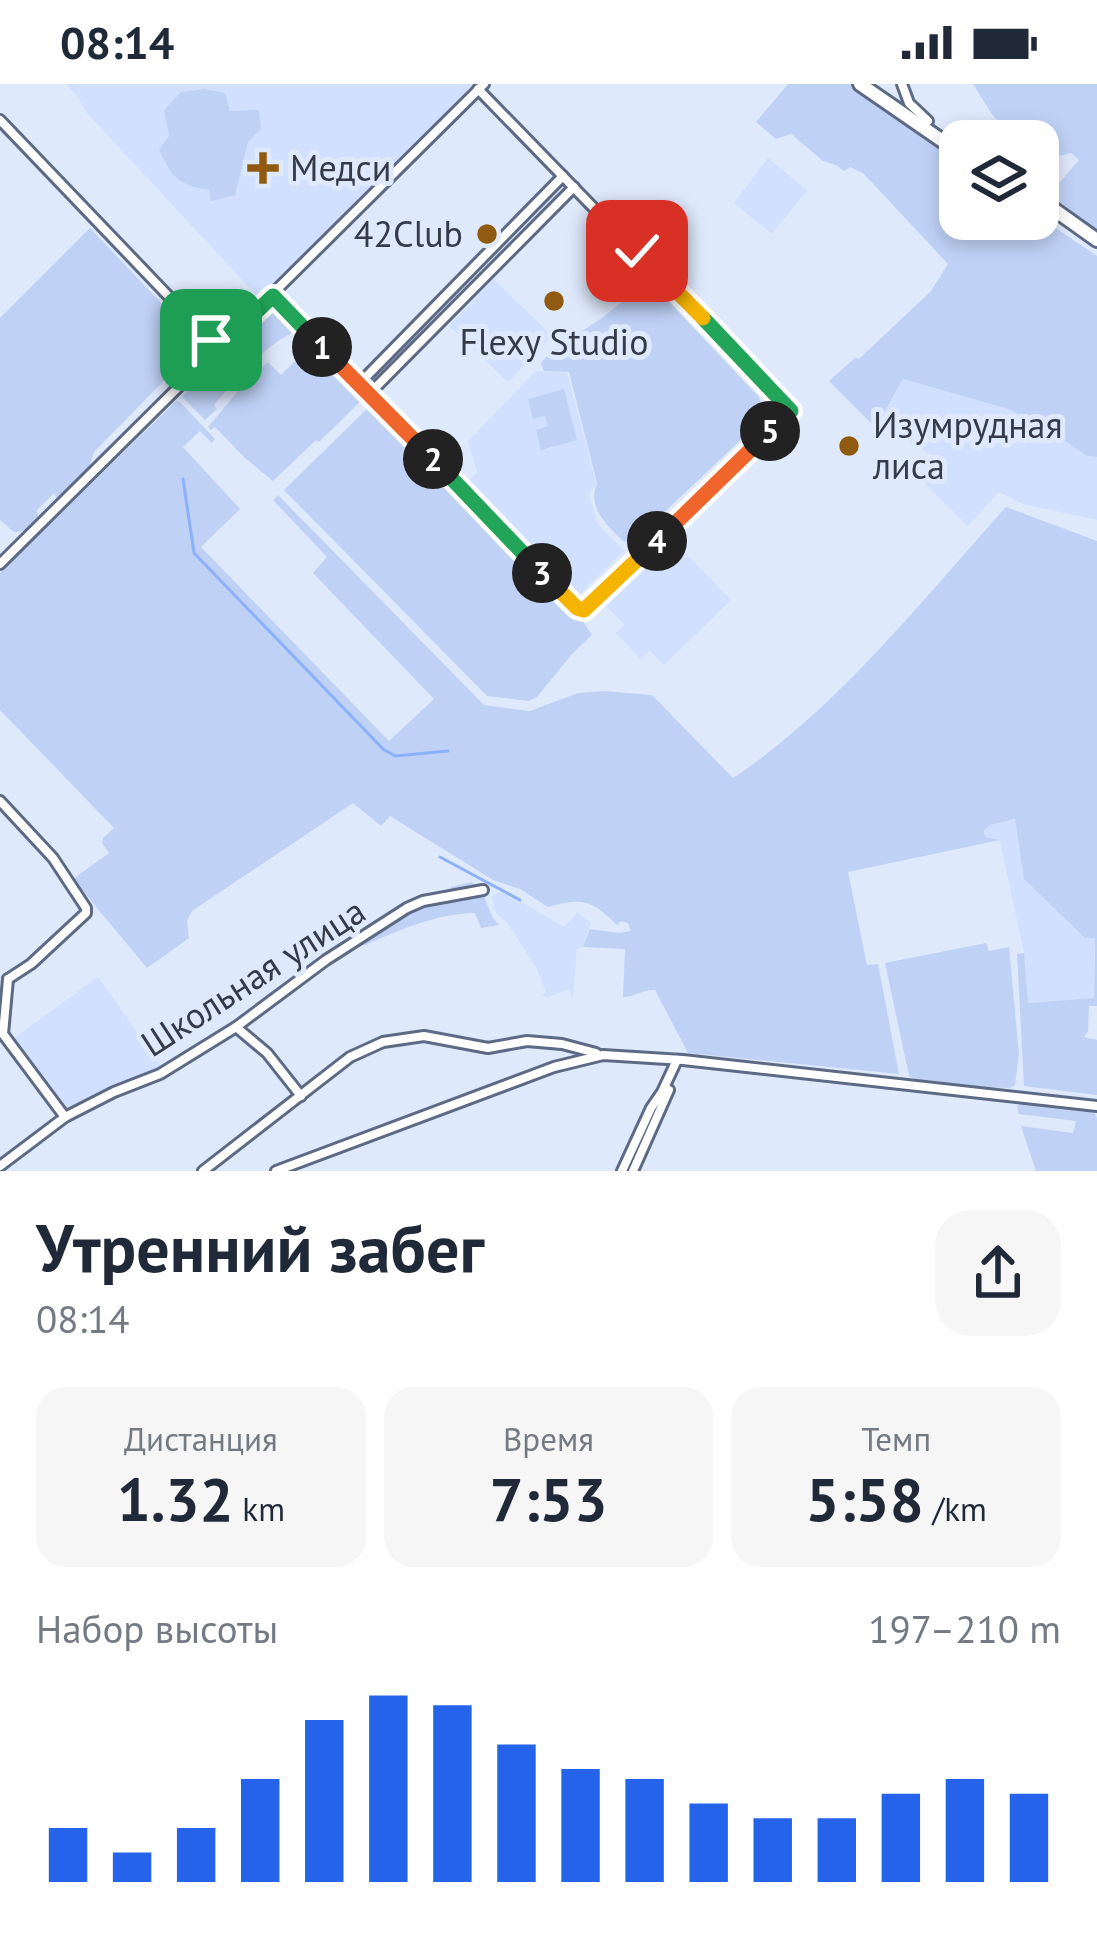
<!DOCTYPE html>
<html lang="ru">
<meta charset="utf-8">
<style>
body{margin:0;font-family:"PT Sans",sans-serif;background:#f6f6f7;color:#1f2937;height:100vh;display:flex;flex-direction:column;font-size:45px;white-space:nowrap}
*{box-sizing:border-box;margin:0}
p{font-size:39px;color:#747a83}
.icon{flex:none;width:66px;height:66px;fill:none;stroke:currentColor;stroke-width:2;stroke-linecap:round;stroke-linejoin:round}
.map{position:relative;height:1087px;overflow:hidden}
.sheet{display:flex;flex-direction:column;background:#fff;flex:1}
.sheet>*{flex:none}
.tools{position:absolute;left:939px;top:36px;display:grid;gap:24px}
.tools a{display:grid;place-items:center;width:120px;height:120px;border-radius:24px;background:#fff;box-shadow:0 6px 18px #0003;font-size:60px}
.pin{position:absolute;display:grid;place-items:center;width:102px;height:102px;color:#fff;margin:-51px;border-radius:24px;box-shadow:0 6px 18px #0006}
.km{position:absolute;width:60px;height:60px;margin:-30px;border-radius:50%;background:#222;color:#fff;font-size:33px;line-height:60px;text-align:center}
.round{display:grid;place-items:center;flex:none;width:126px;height:126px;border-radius:36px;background:#f6f6f7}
.headline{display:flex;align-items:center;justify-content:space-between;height:204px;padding:0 36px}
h1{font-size:66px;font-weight:700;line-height:90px}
.metrics{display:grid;grid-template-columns:repeat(3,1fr);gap:18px;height:204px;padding:12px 36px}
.metrics div{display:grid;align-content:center;border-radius:30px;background:#f6f6f7;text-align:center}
.metrics b{font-size:60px;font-weight:700}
.metrics small{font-size:33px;font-weight:400}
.metrics p{font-size:33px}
.chart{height:336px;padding:24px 36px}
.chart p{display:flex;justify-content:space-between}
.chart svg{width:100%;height:216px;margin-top:12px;stroke:#2563eb;stroke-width:6}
.status{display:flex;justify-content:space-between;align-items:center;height:84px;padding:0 60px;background:#fff;direction:ltr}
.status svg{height:33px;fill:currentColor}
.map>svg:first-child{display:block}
.built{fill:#d1e0ff}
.green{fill:#bfd2f6}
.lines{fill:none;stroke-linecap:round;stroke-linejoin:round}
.stream{stroke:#8cb1fc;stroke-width:3}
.minor-casing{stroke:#5d6a85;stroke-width:14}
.major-casing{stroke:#5d6a85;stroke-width:18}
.minor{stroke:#fff;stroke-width:8}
.major{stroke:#fff;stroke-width:12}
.split-1-casing{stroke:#fff;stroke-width:24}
.split-2-casing{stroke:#fff;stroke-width:24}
.split-3-casing{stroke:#fff;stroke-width:24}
.split-4-casing{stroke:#fff;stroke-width:24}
.split-5-casing{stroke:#fff;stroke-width:24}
.split-6-casing{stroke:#fff;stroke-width:24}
.split-7-casing{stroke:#fff;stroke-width:24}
.split-1{stroke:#22a559;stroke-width:15}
.split-2{stroke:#f0652b;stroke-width:15}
.split-3{stroke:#22a559;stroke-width:15}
.split-4{stroke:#f5b400;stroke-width:15}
.split-5{stroke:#f0652b;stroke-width:15}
.split-6{stroke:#22a559;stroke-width:15}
.split-7{stroke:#f5b400;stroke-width:15}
.poi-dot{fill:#905a10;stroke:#dfe9fc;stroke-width:4.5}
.labels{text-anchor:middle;stroke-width:10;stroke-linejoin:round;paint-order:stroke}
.poi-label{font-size:36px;fill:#343a47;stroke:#dfe9fc;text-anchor:start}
.street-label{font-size:36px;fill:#343a47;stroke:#dfe9fc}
</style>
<div class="status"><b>08:14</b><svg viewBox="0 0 49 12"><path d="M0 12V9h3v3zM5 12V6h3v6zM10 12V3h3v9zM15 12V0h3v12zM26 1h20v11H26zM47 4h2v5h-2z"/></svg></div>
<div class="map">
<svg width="1097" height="1087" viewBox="0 0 1097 1087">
<rect width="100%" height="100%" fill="#dfe9fc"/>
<!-- built -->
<g class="built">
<polygon points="66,0 473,0 259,214 86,28 79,15"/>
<polygon points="768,74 807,106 772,150 734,119"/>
<polygon points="494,195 552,252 508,298 449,242"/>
<polygon points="536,287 567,289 596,399 589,411 598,440 624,467 579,511 468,397 477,388 468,357"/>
<polygon points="903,295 1008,325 1048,345 1087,372 1097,373 1097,436 1023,420 999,408 968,442 919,394 937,374 877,341"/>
<polygon points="673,456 731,516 664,581 650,567 641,575 616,549 625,541 605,521"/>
<polygon points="1016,735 1094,854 1095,914 1027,919 1024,869 1000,757 985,753 984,746 989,741"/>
<polygon points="502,807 564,843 578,828 591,839 583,863 577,865 573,915 568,905 547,914 542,911 546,908 537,885 508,840 495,828 492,812"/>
<polygon points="98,893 161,982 102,1008 67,1028 13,955"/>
</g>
<!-- green -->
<g class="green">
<polygon points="788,0 849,0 960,79 960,135 1038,135 1038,132 1097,172 1097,373 1087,372 1048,345 1008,325 903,295 877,341 871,339 829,297 855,274 859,275 931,207 948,180 863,89 850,83 844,87 836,81 823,77 791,50 776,55 756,38"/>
<polygon points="973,0 1097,0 1097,147 1050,110 1079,76 1071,69 1038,77 1038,57 1015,57 991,29"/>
<path d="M204,5L225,9L230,27L259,26L261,45L248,58L235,111L211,117L209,106C178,101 172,93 159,66L169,52L164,26L181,8Z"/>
<path d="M90,144L200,260L94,368L89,383L57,414L54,409L37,426L38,433C32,441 25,449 14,448L0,436V234Z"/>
<path d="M645,205L669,218L759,313L762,326L746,351L636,455L624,458C607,441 587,424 597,399L569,288L544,287L541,279C560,257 574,253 596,238C614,226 625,212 645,205Z"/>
<path d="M272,228H280L298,246C262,263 239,291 214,321L217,325L205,336L182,313L244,251Z"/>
<polygon points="303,248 366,312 319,358 316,356 273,397 245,374 215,343 211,346 208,343 244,300 268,278 281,291 303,269 293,257"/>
<polygon points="564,305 577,356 541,366 536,346 548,342 545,332 533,335 528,315"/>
<path d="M176,317L180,318L215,355L212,359L200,347L183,363L240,425L201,463L389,657L434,615L313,489L327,473L273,416L278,411L484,621L530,627L578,609L605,607L652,611L733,694C836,626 923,515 1006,423L1097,457V922H1089L1088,947L1084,953L1097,956V1011L1024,1002L1017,870L1024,869L1028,919L1094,914L1095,860L1094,854H1085L1024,795L1015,735L990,741L984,746L985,753L1000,756L848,788L867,881L878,880L899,990L688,969L655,906C643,905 635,913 623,913L625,865L583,863L590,845L619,849L631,847L628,839L621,837L617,841C592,816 582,813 548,823L520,805L493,796L390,732L381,742L353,719L192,827L187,837L189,854L147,884L73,795L109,769L102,759L103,754L114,744L0,626V489Z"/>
<polygon points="372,320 576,527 592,551 572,570 537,613 529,617 487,612 284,406"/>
<path d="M472,798L478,808L483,810L493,834L499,841L481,844L475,829C434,830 400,846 363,862V857L419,822L447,820L451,803Z"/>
<path d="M986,859L989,867L1009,863L1019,970L1015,1001L1010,1004C979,1002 937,1006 909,992L885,879Z"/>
<polygon points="1021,1017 1092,1024 1097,1034 1097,1087 1036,1087 1021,1042 1073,1049 1076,1037 1019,1030 1017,1023"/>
</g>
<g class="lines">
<!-- stream -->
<g class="stream">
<polyline points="183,395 194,469 383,665 395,672 448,667"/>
<polyline points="440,773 520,816"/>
</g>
<!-- minor casing -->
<g class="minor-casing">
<g id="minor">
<polyline points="902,0 909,19 928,37"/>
<polyline points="0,36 218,264"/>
<polyline points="273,212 579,526 587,524 791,327 478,5"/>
<polyline points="359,300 563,92"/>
<polyline points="369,310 574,103"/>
<polyline points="0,480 484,0"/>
<polyline points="0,717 53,774 86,824 86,829 31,880 8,895"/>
<polyline points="8,895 3,950 65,1033"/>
<polyline points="236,943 267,969 301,1012"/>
<polyline points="0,1082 65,1033 114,1008 160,990 236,943 326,876 407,824 423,817 483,806"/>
<polyline points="203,1087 350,973 383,958 424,952 488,964 527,957 562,960 596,969"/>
<polyline points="276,1087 554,983 603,971 683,976 1097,1022"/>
<polyline points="622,1087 651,1024 662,1008 677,976"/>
<polyline points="633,1087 669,1006"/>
</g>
</g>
<!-- major casing -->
<g class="major-casing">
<g id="major">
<polyline points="860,0 960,69"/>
<polyline points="1038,114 1097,156"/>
</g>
</g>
<!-- minor -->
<use href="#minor" class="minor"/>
<!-- major -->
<use href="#major" class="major"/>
</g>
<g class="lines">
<!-- split-1 casing -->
<g class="split-1-casing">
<polyline id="split-1" points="211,256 218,264 273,212 322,263"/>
</g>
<!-- split-2 casing -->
<g class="split-2-casing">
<polyline id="split-2" points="322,263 433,375"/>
</g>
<!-- split-3 casing -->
<g class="split-3-casing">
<polyline id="split-3" points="433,375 542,489"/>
</g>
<!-- split-4 casing -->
<g class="split-4-casing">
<polyline id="split-4" points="542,489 577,524 584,526 657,457"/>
</g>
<!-- split-5 casing -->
<g class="split-5-casing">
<polyline id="split-5" points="657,457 770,347"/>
</g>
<!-- split-6 casing -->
<g class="split-6-casing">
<polyline id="split-6" points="703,234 791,327 770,347"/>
</g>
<!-- split-7 casing -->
<g class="split-7-casing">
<polyline id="split-7" points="637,167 703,234"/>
</g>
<!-- split-1 -->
<use href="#split-1" class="split-1"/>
<!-- split-2 -->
<use href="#split-2" class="split-2"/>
<!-- split-3 -->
<use href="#split-3" class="split-3"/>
<!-- split-4 -->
<use href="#split-4" class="split-4"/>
<!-- split-5 -->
<use href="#split-5" class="split-5"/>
<!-- split-6 -->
<use href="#split-6" class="split-6"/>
<!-- split-7 -->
<use href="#split-7" class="split-7"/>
</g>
<!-- markers -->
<g class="poi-dot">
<path d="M257 66h12v12h12v12h-12v12h-12v-12h-12v-12h12z"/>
<circle cx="487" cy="150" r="12"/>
<circle cx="554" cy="217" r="12"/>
<circle cx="849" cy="362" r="12"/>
</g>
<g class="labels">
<!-- poi labels -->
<g class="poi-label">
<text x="290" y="97">Медси</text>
<text x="463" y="163" text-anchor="end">42Club</text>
<text x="554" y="271" text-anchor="middle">Flexy Studio</text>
<text x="873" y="354">Изумрудная<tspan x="873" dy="41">лиса</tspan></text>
</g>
<!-- street labels -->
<g class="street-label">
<text transform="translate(253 893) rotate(-33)" y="13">Школьная улица</text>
</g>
</g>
</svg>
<div class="tools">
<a><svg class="icon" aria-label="layers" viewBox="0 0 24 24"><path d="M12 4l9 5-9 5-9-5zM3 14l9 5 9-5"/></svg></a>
</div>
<div class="pin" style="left:211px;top:256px;background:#1e9e55"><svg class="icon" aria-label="arrive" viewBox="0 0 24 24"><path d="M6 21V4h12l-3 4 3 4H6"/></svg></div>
<div class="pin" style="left:637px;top:167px;background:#d93025"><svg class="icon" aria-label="check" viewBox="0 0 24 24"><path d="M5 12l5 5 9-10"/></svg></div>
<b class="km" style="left:322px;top:263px">1</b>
<b class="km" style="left:433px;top:375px">2</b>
<b class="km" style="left:542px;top:489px">3</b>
<b class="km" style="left:657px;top:457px">4</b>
<b class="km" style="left:770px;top:347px">5</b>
</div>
<section class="sheet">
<div class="headline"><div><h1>Утренний забег</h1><p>08:14</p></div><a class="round"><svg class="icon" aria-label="share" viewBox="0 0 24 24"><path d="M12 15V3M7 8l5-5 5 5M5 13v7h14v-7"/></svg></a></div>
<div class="metrics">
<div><p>Дистанция</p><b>1.32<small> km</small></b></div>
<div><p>Время</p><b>7:53</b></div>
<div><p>Темп</p><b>5:58<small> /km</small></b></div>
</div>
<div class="chart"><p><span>Набор высоты</span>197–210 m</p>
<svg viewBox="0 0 160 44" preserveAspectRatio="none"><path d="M5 44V33M15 44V38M25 44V33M35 44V23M45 44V11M55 44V6M65 44V8M75 44V16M85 44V21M95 44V23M105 44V28M115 44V31M125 44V31M135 44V26M145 44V23M155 44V26"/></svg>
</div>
</section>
